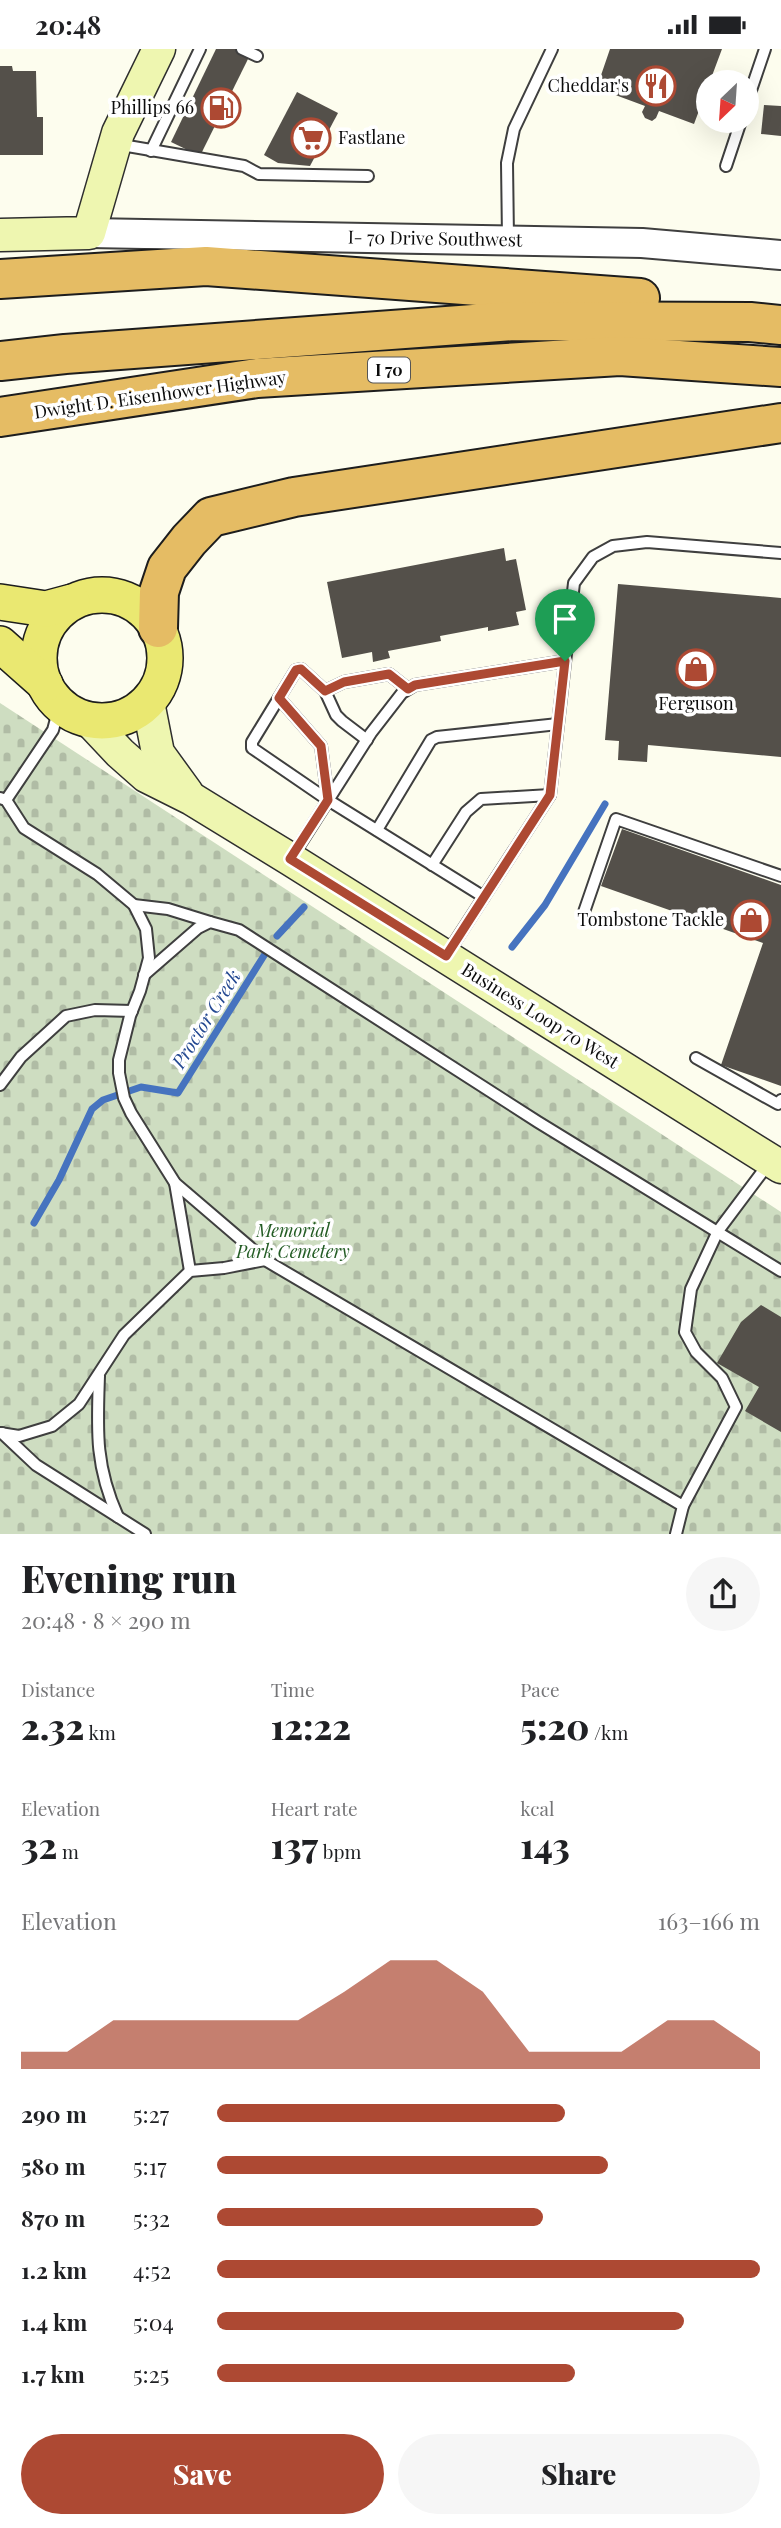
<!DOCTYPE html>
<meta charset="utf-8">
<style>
body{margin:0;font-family:"Playfair Display",serif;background:#f6f6f6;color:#202124;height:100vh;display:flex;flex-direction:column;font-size:26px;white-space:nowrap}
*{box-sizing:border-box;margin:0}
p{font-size:23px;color:#757577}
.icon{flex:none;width:38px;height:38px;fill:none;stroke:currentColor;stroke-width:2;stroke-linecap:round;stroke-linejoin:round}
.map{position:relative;height:1485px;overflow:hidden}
.sheet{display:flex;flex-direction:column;background:#fff;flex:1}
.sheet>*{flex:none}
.needle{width:46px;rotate:205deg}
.tools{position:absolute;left:696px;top:21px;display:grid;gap:14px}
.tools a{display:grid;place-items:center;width:63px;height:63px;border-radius:50%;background:#fff;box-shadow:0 7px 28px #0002;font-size:35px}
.pin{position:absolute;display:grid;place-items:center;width:60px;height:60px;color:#fff;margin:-72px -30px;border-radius:50% 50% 50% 0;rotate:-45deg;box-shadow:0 0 7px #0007}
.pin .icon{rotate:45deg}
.round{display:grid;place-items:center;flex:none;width:74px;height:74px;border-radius:37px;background:#f6f6f6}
.overview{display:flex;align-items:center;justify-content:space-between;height:119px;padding:0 21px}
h1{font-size:38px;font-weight:800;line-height:52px}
.stats{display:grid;grid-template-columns:repeat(3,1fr);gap:10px;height:119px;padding:7px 21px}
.stats div{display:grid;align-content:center}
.stats b{font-size:35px;font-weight:800}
.stats small{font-size:19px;font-weight:400}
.stats p{font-size:19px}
.chart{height:196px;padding:14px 21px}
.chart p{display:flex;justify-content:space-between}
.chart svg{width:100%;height:126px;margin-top:7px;fill:#ad4933;opacity:.7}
.cta{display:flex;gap:14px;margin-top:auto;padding:14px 21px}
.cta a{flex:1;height:80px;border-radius:42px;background:#ad4933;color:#fff;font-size:28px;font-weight:800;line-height:80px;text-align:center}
.cta a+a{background:#f6f6f6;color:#202124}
ul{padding:0 21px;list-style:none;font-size:23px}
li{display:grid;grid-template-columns:112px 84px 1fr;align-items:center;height:52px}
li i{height:18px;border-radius:9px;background:#ad4933}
.status{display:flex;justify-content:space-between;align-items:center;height:49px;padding:0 35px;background:#fff;direction:ltr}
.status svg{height:19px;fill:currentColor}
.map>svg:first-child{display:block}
.cemetery{fill:url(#cemetery-stones)}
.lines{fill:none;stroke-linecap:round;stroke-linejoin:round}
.stream{stroke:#4673bf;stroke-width:7}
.building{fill:#54504a}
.service-casing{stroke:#3f3f3f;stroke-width:14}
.tertiary-casing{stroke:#3f3f3f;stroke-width:32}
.secondary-casing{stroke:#2e2e2e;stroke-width:35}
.primary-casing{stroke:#1d1d1d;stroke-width:38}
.motorway-casing{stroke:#1d1d1d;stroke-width:42}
.service{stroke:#fff;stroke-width:10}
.tertiary{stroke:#fff;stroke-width:28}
.secondary{stroke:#eef6b0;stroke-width:32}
.primary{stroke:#eae871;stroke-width:35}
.motorway{stroke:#e5bc64;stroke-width:38}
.route-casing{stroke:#fff;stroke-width:14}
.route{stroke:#ad4933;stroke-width:9}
.labels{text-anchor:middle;stroke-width:7;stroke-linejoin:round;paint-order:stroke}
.shield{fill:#fff;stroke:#555;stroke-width:2}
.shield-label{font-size:16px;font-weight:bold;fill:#0c0c0c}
.poi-label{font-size:18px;fill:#0c0c0c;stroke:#fff;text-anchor:end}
.street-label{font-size:18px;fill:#0c0c0c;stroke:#fff}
.park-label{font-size:18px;font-style:italic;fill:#245d25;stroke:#fff}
.water-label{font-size:19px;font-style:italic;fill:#234891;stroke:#fff}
</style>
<div class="status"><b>20:48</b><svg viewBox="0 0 49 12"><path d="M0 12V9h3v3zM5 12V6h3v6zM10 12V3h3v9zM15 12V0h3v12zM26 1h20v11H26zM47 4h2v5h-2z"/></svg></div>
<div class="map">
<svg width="781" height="1485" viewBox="0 0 781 1485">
<defs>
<pattern id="cemetery-stones" width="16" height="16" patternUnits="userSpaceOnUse" patternTransform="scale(1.75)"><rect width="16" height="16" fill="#ceddc1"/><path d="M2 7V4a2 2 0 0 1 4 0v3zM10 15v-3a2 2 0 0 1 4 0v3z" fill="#b0bca5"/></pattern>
</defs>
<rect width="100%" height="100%" fill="#fdfdee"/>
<!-- cemetery -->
<polygon class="cemetery" points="0,654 781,1163 781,1485 0,1485"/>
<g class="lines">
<!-- stream -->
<g class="stream">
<polyline points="277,887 304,858"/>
<polyline points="512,898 545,856 605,755"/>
<polyline points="34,1174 59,1131 92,1060 103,1051 141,1038 178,1044 265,905"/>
</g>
</g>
<!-- building -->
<g class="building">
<polygon points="216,0 237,0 250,6 200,107 171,93"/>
<polygon points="610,0 722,0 694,75 659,62 656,69 652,72 645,69 642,63 645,57 610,44 611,40 598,35"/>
<polygon points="0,17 12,17 13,22 36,22 37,68 43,68 43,106 0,106"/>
<polygon points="297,43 338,64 310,117 278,114 264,106"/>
<polygon points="764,56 781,57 781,87 761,85"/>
<polygon points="504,499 506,512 516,510 526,561 516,563 519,576 488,582 488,578 440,587 441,592 388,602 390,609 373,613 372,603 342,609 327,533"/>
<polygon points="618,535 781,549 781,708 648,696 647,713 618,711 619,692 605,691"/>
<polygon points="622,780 781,836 781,1037 721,1016 763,894 601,837"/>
<polygon points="761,1256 781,1268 781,1383 745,1362 759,1338 717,1314 741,1273"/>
</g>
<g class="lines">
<!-- service casing -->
<g class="service-casing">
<g id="service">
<polyline points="242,0 257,7"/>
<polyline points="747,53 765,0"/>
<polyline points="116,95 244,117 259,125 368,127"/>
<polyline points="151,102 200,0"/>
<polyline points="726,117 741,72"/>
<polyline points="508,189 507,114 514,80 552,0"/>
<polyline points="325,642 344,633 389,625 408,640"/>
<polyline points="279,649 321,697 328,751"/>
<polyline points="367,691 342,672 336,666 325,642 301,620 296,621 252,693 252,699 328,751 484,848"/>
<polyline points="0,749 6,751 24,779 97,825 134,856 146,880 149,909 140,942 130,967 119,1011 119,1024 124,1049 131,1064 175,1134 265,1211 683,1457"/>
<polyline points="6,751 53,681 60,655"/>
<polyline points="377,781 431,691 437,688 558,675"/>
<polyline points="292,808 371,684 402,644 415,636 565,612"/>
<polyline points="432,816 466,763 481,750 550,746"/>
<polyline points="134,856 168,860 210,873"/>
<polyline points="584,863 616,770 781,827"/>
<polyline points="447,905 550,746 574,534 593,508 613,497 647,493 781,504"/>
<polyline points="144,926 198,879 210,873 239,881 538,1073 781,1222"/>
<polyline points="696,1009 778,1055 781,1051"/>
<polyline points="0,1036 21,1008 66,967 95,961 132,962"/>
<polyline points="175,1134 190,1222"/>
<path d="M99,1327C97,1382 95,1417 118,1468"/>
<polyline points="0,1384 19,1387 52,1377 79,1355 124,1286 190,1222 224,1219 265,1211"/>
<polyline points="2,1384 36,1416 145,1485"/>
<polyline points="676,1485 683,1457 736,1358 722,1329 696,1303 685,1283 691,1240 718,1182 769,1114"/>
</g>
</g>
<!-- tertiary casing -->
<g class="tertiary-casing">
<polyline id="tertiary" points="89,184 642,194 781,206"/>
</g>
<!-- secondary casing -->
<g class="secondary-casing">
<g id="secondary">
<polyline points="0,186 89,184 118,84 159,0"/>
<polyline points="148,653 158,704 187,744"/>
<polyline points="88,670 120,704 146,727 192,750 290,810 781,1118"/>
</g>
</g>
<!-- primary casing -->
<g class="primary-casing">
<g id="primary">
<circle cx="102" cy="609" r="63"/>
<polyline points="0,553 46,560 72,553"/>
<polyline points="0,595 45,635"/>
</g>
</g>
<!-- motorway casing -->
<g class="motorway-casing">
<g id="motorway">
<polyline points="0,230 206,217 640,249"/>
<polyline points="0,312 65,305 514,272 750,273 781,276"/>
<polyline points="0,368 257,329 620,307 781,318"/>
<polyline points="158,579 159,543 167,519 189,491 211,468 294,448 781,374"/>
</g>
</g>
<!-- service -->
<use href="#service" class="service"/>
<!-- tertiary -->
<use href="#tertiary" class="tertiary"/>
<!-- secondary -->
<use href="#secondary" class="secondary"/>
<!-- primary -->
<use href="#primary" class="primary"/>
<!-- motorway -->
<use href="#motorway" class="motorway"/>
</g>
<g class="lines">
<!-- route casing -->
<g class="route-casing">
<polygon id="route" points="565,612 550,746 446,907 290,810 328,751 321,697 279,649 296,621 301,620 325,642 344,633 389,625 408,640 415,636"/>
</g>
<!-- route -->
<use href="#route" class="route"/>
</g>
<!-- icons -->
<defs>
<g id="restaurant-ring" transform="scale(2.0125)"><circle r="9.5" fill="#fff" stroke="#ad4933" stroke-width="1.5"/><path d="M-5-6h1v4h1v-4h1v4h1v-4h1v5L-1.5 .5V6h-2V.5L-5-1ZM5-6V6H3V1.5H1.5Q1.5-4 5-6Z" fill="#ad4933"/></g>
<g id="fuel-ring" transform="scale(2.0125)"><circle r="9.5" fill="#fff" stroke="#ad4933" stroke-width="1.5"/><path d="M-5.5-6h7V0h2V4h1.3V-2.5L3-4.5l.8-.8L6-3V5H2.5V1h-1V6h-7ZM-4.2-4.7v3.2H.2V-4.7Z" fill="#ad4933"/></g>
<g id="supermarket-ring" transform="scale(2.0125)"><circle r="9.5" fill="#fff" stroke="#ad4933" stroke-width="1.5"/><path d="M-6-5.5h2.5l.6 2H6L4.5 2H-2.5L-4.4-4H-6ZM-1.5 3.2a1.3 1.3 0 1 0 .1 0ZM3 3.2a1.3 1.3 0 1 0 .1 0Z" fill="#ad4933"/></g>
<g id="shop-ring" transform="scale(2.0125)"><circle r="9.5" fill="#fff" stroke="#ad4933" stroke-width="1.5"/><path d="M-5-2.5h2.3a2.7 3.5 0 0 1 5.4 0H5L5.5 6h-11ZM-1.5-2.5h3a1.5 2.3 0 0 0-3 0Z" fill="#ad4933"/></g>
</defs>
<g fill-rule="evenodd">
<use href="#restaurant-ring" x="656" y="37"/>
<use href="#fuel-ring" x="221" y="59"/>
<use href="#supermarket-ring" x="311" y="89"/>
<use href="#shop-ring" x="696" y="620"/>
<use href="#shop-ring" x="751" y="871"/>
</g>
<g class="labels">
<!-- shield labels -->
<rect class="shield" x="368" y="308.5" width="42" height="25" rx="5"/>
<g class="shield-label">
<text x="389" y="327">I 70</text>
</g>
<!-- poi labels -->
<g class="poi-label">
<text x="629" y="43">Cheddar's</text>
<text x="194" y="65">Phillips 66</text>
<text x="338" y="95" text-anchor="start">Fastlane</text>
<text x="696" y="661" text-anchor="middle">Ferguson</text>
<text x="724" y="877">Tombstone Tackle</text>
</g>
<!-- street labels -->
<g class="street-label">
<text transform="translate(435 190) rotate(1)" y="6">I- 70 Drive Southwest</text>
<text transform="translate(160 346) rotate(-8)" y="6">Dwight D. Eisenhower Highway</text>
<text transform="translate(540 967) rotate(32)" y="6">Business Loop 70 West</text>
</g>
<!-- park labels -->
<g class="park-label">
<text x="293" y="1188">Memorial<tspan x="293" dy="21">Park Cemetery</tspan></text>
</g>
<!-- water labels -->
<g class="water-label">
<text transform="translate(206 970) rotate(-58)" y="7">Proctor Creek</text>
</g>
</g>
</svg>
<div class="tools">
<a><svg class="needle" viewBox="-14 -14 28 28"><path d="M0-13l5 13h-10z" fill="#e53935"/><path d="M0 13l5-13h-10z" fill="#757577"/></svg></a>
</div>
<div class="pin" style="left:565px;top:612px;background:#1e9e55"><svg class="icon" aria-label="arrive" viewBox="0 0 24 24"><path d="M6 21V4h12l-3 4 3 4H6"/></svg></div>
</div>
<section class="sheet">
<div class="overview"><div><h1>Evening run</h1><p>20:48 · 8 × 290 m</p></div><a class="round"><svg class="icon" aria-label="share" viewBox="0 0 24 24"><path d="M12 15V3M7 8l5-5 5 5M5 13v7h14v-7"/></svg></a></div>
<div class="stats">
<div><p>Distance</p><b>2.32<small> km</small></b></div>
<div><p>Time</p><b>12:22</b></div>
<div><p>Pace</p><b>5:20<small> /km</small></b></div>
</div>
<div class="stats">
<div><p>Elevation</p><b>32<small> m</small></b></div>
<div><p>Heart rate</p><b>137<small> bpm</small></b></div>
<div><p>kcal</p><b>143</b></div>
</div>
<div class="chart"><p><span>Elevation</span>163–166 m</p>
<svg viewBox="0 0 160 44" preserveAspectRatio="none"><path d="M0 44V38L10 38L20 27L30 27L40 27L50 27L60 27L70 17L80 6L90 6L100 17L110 38L120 38L130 38L140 27L150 27L160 38V44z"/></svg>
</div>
<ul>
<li><b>290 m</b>5:27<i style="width:64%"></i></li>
<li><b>580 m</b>5:17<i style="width:72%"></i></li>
<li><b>870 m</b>5:32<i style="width:60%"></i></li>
<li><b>1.2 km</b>4:52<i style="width:100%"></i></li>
<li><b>1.4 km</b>5:04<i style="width:86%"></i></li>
<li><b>1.7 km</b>5:25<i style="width:66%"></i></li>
</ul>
<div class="cta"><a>Save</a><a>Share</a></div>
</section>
